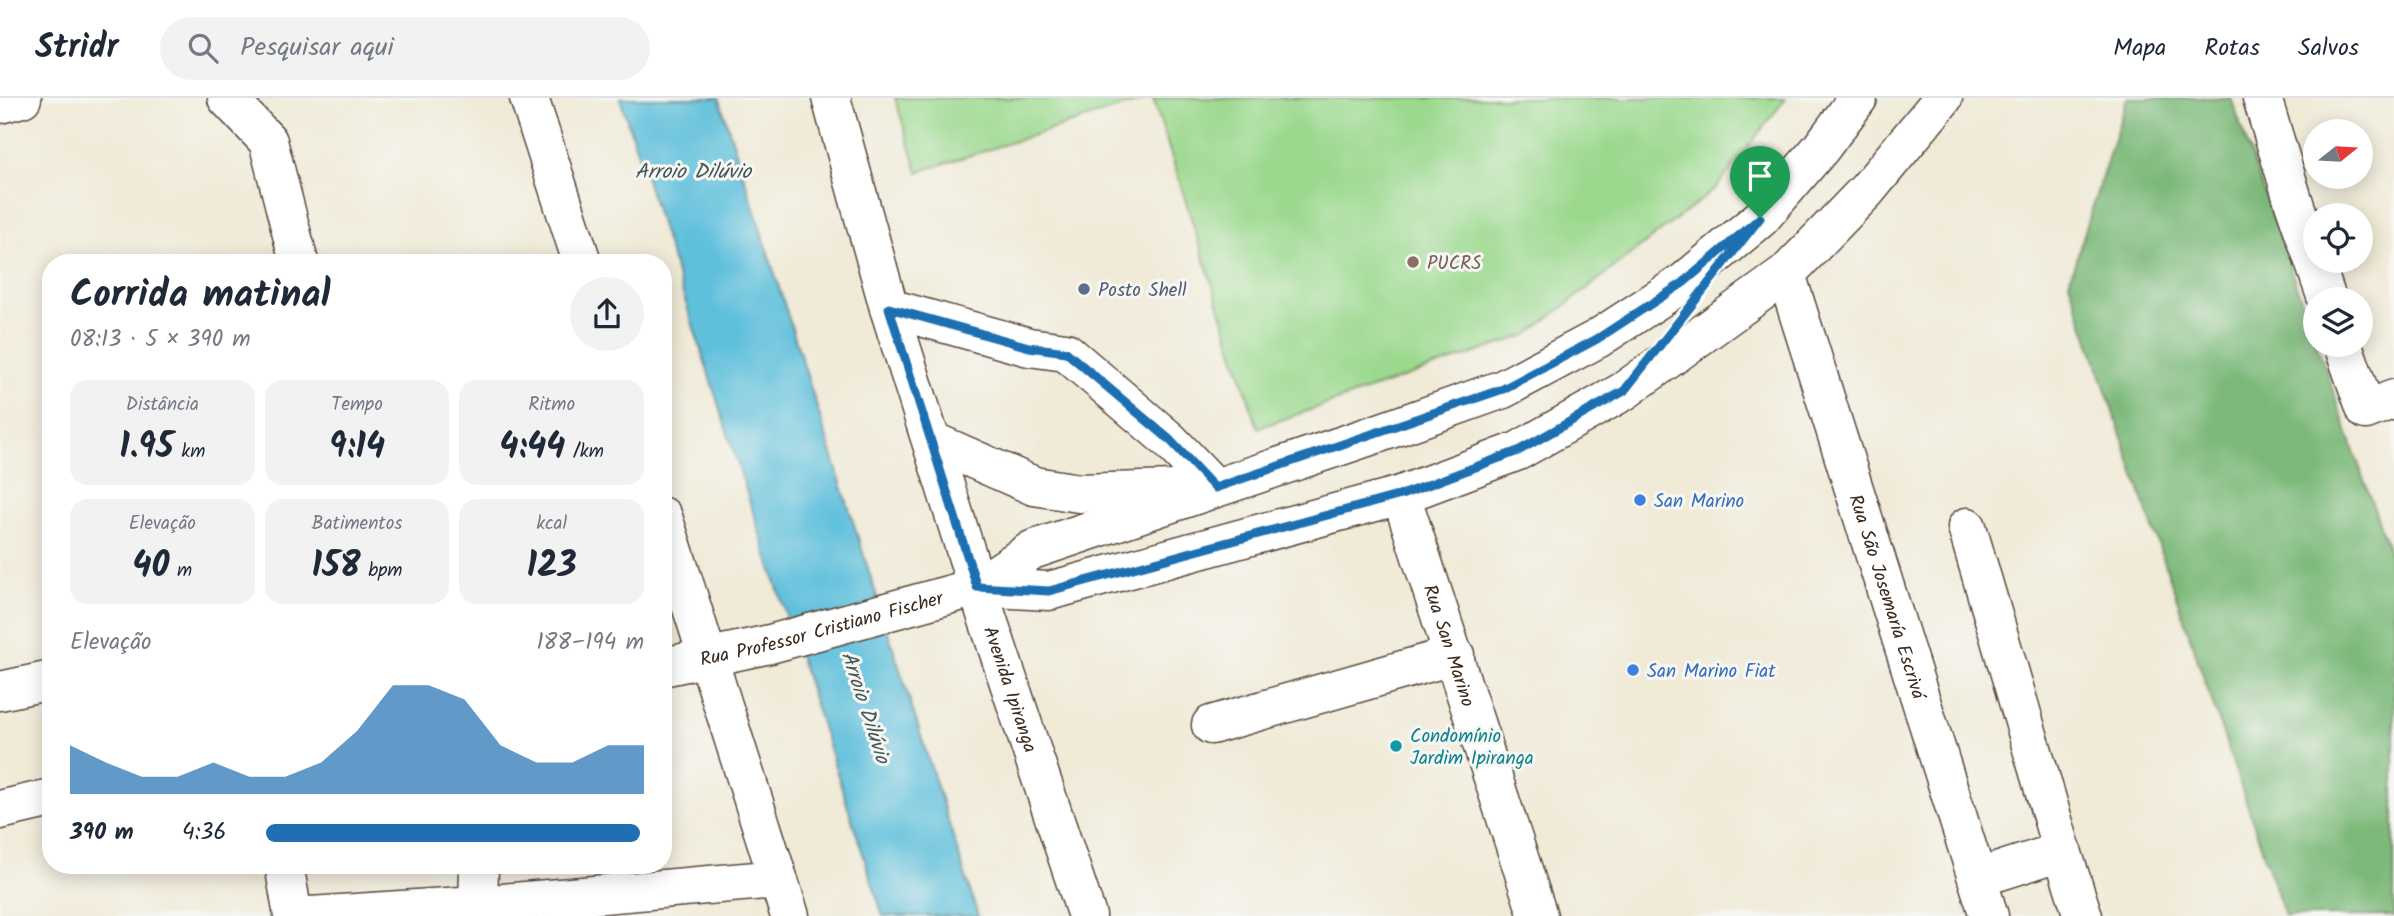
<!DOCTYPE html>
<html lang="pt">
<meta charset="utf-8">
<style>
body{margin:0;font-family:Kalam,sans-serif;background:#f2f2f3;color:#1f2937;height:100vh;display:flex;flex-direction:column;font-size:26px;white-space:nowrap}
*{box-sizing:border-box;margin:0}
p{font-size:23px;color:#747a83}
.icon{flex:none;width:38px;height:38px;fill:none;stroke:currentColor;stroke-width:2;stroke-linecap:round;stroke-linejoin:round}
.map{position:relative;flex:1;overflow:hidden}
.side{position:absolute;left:42px;top:156px;width:630px;height:620px;display:flex;flex-direction:column;background:#fff;border-radius:28px;box-shadow:0 4px 18px #0003}
.side>*{flex:none}
.needle{width:46px;rotate:72deg}
.fabs{position:absolute;left:2303px;top:21px;display:grid;gap:14px}
.fabs a{display:grid;place-items:center;width:70px;height:70px;border-radius:50%;background:#fff;box-shadow:0 4px 18px #0003;font-size:35px}
.pin{position:absolute;display:grid;place-items:center;width:60px;height:60px;color:#fff;margin:-72px -30px;border-radius:50% 50% 50% 0;rotate:-45deg;box-shadow:0 0 7px #0007}
.pin .icon{rotate:45deg}
.round{display:grid;place-items:center;flex:none;width:74px;height:74px;border-radius:37px;background:#f2f2f3}
.overview{display:flex;align-items:center;justify-content:space-between;height:119px;padding:0 28px}
h1{font-size:38px;font-weight:700;line-height:52px}
.metrics{display:grid;grid-template-columns:repeat(3,1fr);gap:10px;height:119px;padding:7px 28px}
.metrics div{display:grid;align-content:center;border-radius:18px;background:#f2f2f3;text-align:center}
.metrics b{font-size:35px;font-weight:700}
.metrics small{font-size:19px;font-weight:400}
.metrics p{font-size:19px}
.chart{height:196px;padding:14px 28px}
.chart p{display:flex;justify-content:space-between}
.chart svg{width:100%;height:126px;margin-top:7px;fill:#1f6fb2;opacity:.7}
ul{padding:0 28px;list-style:none;font-size:23px}
li{display:grid;grid-template-columns:112px 84px 1fr;align-items:center;height:52px}
li i{height:18px;border-radius:9px;background:#1f6fb2}
header{display:flex;align-items:center;gap:42px;box-sizing:border-box;height:98px;padding:0 35px;background:#fff;border-bottom:2px solid #e0e1e3}
header strong{font-size:33px}
nav{display:flex;gap:38px;margin-inline-start:auto;font-size:24px}
.search{width:490px;height:63px;background:#f2f2f3;display:flex;align-items:center;gap:18px;box-sizing:border-box;padding:0 24px;border-radius:38px;color:#747a83;font-size:26px}
.map>svg:first-child{display:block}
.green{fill:#9bd98e;stroke:#6b8256;stroke-width:2}
.forest{fill:#7cb979;stroke:#5c724c;stroke-width:2}
.water{fill:#5ec0dc;stroke:#4c757d;stroke-width:2}
.lines{fill:none;stroke-linecap:round;stroke-linejoin:round}
.minor-casing{stroke:#56473a;stroke-width:41}
.major-casing{stroke:#56473a;stroke-width:41}
.minor{stroke:#fff;stroke-width:38}
.major{stroke:#fff;stroke-width:38}
.route-casing{stroke:#fff;stroke-width:14}
.route{stroke:#1f6fb2;stroke-width:9}
.education-dot{fill:#8d6e63;stroke:#f6f6f2;stroke-width:2.5}
.service-dot{fill:#5c6f8a;stroke:#f6f6f2;stroke-width:2.5}
.shop-dot{fill:#3f7fe0;stroke:#f6f6f2;stroke-width:2.5}
.culture-dot{fill:#0f9aa8;stroke:#f6f6f2;stroke-width:2.5}
.labels{text-anchor:middle;stroke-width:6;stroke-linejoin:round;paint-order:stroke}
.education-label{font-size:19px;fill:#785e54;stroke:#f6f6f2;text-anchor:start}
.service-label{font-size:19px;fill:#4e5e75;stroke:#f6f6f2;text-anchor:start}
.shop-label{font-size:19px;fill:#366cbe;stroke:#f6f6f2;text-anchor:start}
.street-label{font-size:19px;fill:#3b2a1e;stroke:#f6f6f2}
.culture-label{font-size:19px;fill:#0d838f;stroke:#f6f6f2;text-anchor:start}
.water-label{font-size:21px;font-style:italic;fill:#465757;stroke:#f6f6f2}
</style>
<header>
<strong>Stridr</strong>
<div class="search"><svg class="icon" aria-label="search" viewBox="0 0 24 24"><circle cx="10" cy="10" r="6"/><path d="M15 15l6 6"/></svg>Pesquisar aqui</div>
<nav><a>Mapa</a><a>Rotas</a><a>Salvos</a></nav>
</header>
<div class="map">
<svg width="2394" height="818" viewBox="0 0 2394 818">
<rect width="100%" height="100%" fill="#f6f6f2"/>
<filter id="ink" filterUnits="userSpaceOnUse"><feTurbulence type="fractalNoise" baseFrequency=".0143" numOctaves="2"/><feDisplacementMap in="SourceGraphic" scale="14" xChannelSelector="R" yChannelSelector="G"/><feConvolveMatrix kernelMatrix="1 2 1 2 8 2 1 2 1" color-interpolation-filters="sRGB"/></filter>
<filter id="wash" filterUnits="userSpaceOnUse"><feTurbulence type="fractalNoise" baseFrequency=".00686" numOctaves="4" result="noise"/><feDisplacementMap in="SourceGraphic" scale="28" xChannelSelector="R" yChannelSelector="G"/><feGaussianBlur stdDeviation="1.57" result="paint"/><feColorMatrix in="noise" values="0 0 0 0 0 0 0 0 0 0 0 0 0 0 0 0 0 1.4 0 .05"/><feComposite in="paint" operator="in"/></filter>
<g filter="url(#wash)">
<rect width="100%" height="100%" fill="#f0ead7"/>
<!-- green -->
<g class="green">
<polygon points="895,0 1150,0 918,74"/>
<polygon points="1153,0 1786,0 1715,91 1527,237 1258,330"/>
</g>
<!-- forest -->
<polygon class="forest" points="2127,0 2231,0 2315,241 2315,247 2317,247 2394,468 2394,818 2285,818 2069,184"/>
<!-- water -->
<polygon class="water" points="620,0 719,0 978,818 883,818"/>
</g>
<g filter="url(#ink)">
<g class="lines">
<!-- minor casing -->
<g class="minor-casing">
<g id="minor">
<polyline points="227,0 268,43 299,164"/>
<polyline points="2262,0 2294,105 2327,201"/>
<polyline points="0,6 22,0"/>
<polyline points="889,210 1029,249 1066,254 1169,342 1215,390"/>
<polyline points="2343,247 2366,312 2394,301"/>
<path id="s1" d="M1401,397L1538,818"/>
<polyline points="1967,429 2062,753 1978,780"/>
<polyline points="0,593 51,582"/>
<polyline points="1211,627 1455,557"/>
<polyline points="2062,753 2083,818"/>
<polyline points="284,766 293,818"/>
<polyline points="310,818 477,807 778,781"/>
<polyline points="478,818 479,766"/>
</g>
</g>
<!-- major casing -->
<g class="major-casing">
<g id="major">
<polyline points="529,0 582,164"/>
<path id="s2" d="M831,0L889,210L977,489L1087,818"/>
<path id="s3" d="M1786,176L1989,818"/>
<polyline points="932,343 1034,388 1079,395 1175,392"/>
<polyline points="663,419 790,818"/>
<polyline points="977,489 1049,493 1401,397 1518,353 1624,293 1786,176 1867,92 1943,0"/>
<path id="s4" d="M663,569L770,546L977,489L1032,452L1382,334L1503,291L1597,241L1683,185L1761,120L1821,50L1858,0"/>
<polyline points="0,712 51,700"/>
</g>
</g>
<!-- minor -->
<use href="#minor" class="minor"/>
<!-- major -->
<use href="#major" class="major"/>
</g>
</g>
<g class="lines" filter="url(#ink)">
<!-- route casing -->
<g class="route-casing">
<polygon id="route" points="1760,120 1624,293 1518,353 1401,397 1049,493 977,489 889,210 1029,249 1066,254 1170,342 1215,390 1503,291 1597,241 1683,185"/>
</g>
<!-- route -->
<use href="#route" class="route"/>
</g>
<!-- markers -->
<circle class="education-dot" cx="1413" cy="164" r="7"/>
<circle class="service-dot" cx="1084" cy="191" r="7"/>
<g class="shop-dot">
<circle cx="1640" cy="402" r="7"/>
<circle cx="1633" cy="572" r="7"/>
</g>
<circle class="culture-dot" cx="1396" cy="648" r="7"/>
<g class="labels">
<!-- education labels -->
<g class="education-label">
<text x="1427" y="171">PUCRS</text>
</g>
<!-- service labels -->
<g class="service-label">
<text x="1098" y="198">Posto Shell</text>
</g>
<!-- shop labels -->
<g class="shop-label">
<text x="1654" y="409">San Marino</text>
<text x="1647" y="579">San Marino Fiat</text>
</g>
<!-- street labels -->
<g class="street-label">
<text dy="7" stroke="none"><textPath href="#s3" startOffset="338">Rua São Josemaría Escrivá</textPath></text>
<text dy="7" stroke="none"><textPath href="#s4" startOffset="163">Rua Professor Cristiano Fischer</textPath></text>
<text dy="7" stroke="none"><textPath href="#s1" startOffset="158">Rua San Marino</textPath></text>
<text dy="7" stroke="none"><textPath href="#s2" startOffset="618">Avenida Ipiranga</textPath></text>
</g>
<!-- culture labels -->
<g class="culture-label">
<text x="1410" y="644">Condomínio<tspan x="1410" dy="22">Jardim Ipiranga</tspan></text>
</g>
<!-- water labels -->
<g class="water-label">
<text x="693" y="80">Arroio Dilúvio</text>
<text transform="translate(866 609) rotate(72)" y="7">Arroio Dilúvio</text>
</g>
</g>
</svg>
<div class="fabs">
<a><svg class="needle" viewBox="-14 -14 28 28"><path d="M0-13l5 13h-10z" fill="#e53935"/><path d="M0 13l5-13h-10z" fill="#747a83"/></svg></a>
<a><svg class="icon" aria-label="locate" viewBox="0 0 24 24"><circle cx="12" cy="12" r="6"/><path d="M12 2v4M12 18v4M2 12h4M18 12h4"/></svg></a>
<a><svg class="icon" aria-label="layers" viewBox="0 0 24 24"><path d="M12 4l9 5-9 5-9-5zM3 14l9 5 9-5"/></svg></a>
</div>
<div class="pin" style="left:1760px;top:120px;background:#1e9e55"><svg class="icon" aria-label="arrive" viewBox="0 0 24 24"><path d="M6 21V4h12l-3 4 3 4H6"/></svg></div>
<section class="side">
<div class="overview"><div><h1>Corrida matinal</h1><p>08:13 · 5 × 390 m</p></div><a class="round"><svg class="icon" aria-label="share" viewBox="0 0 24 24"><path d="M12 15V3M7 8l5-5 5 5M5 13v7h14v-7"/></svg></a></div>
<div class="metrics">
<div><p>Distância</p><b>1.95<small> km</small></b></div>
<div><p>Tempo</p><b>9:14</b></div>
<div><p>Ritmo</p><b>4:44<small> /km</small></b></div>
</div>
<div class="metrics">
<div><p>Elevação</p><b>40<small> m</small></b></div>
<div><p>Batimentos</p><b>158<small> bpm</small></b></div>
<div><p>kcal</p><b>123</b></div>
</div>
<div class="chart"><p><span>Elevação</span>188–194 m</p>
<svg viewBox="0 0 160 44" preserveAspectRatio="none"><path d="M0 44V27L10 33L20 38L30 38L40 33L50 38L60 38L70 33L80 22L90 6L100 6L110 11L120 27L130 33L140 33L150 27L160 27V44z"/></svg>
</div>
<ul>
<li><b>390 m</b>4:36<i style="width:99%"></i></li>
</ul>
</section>
</div>
